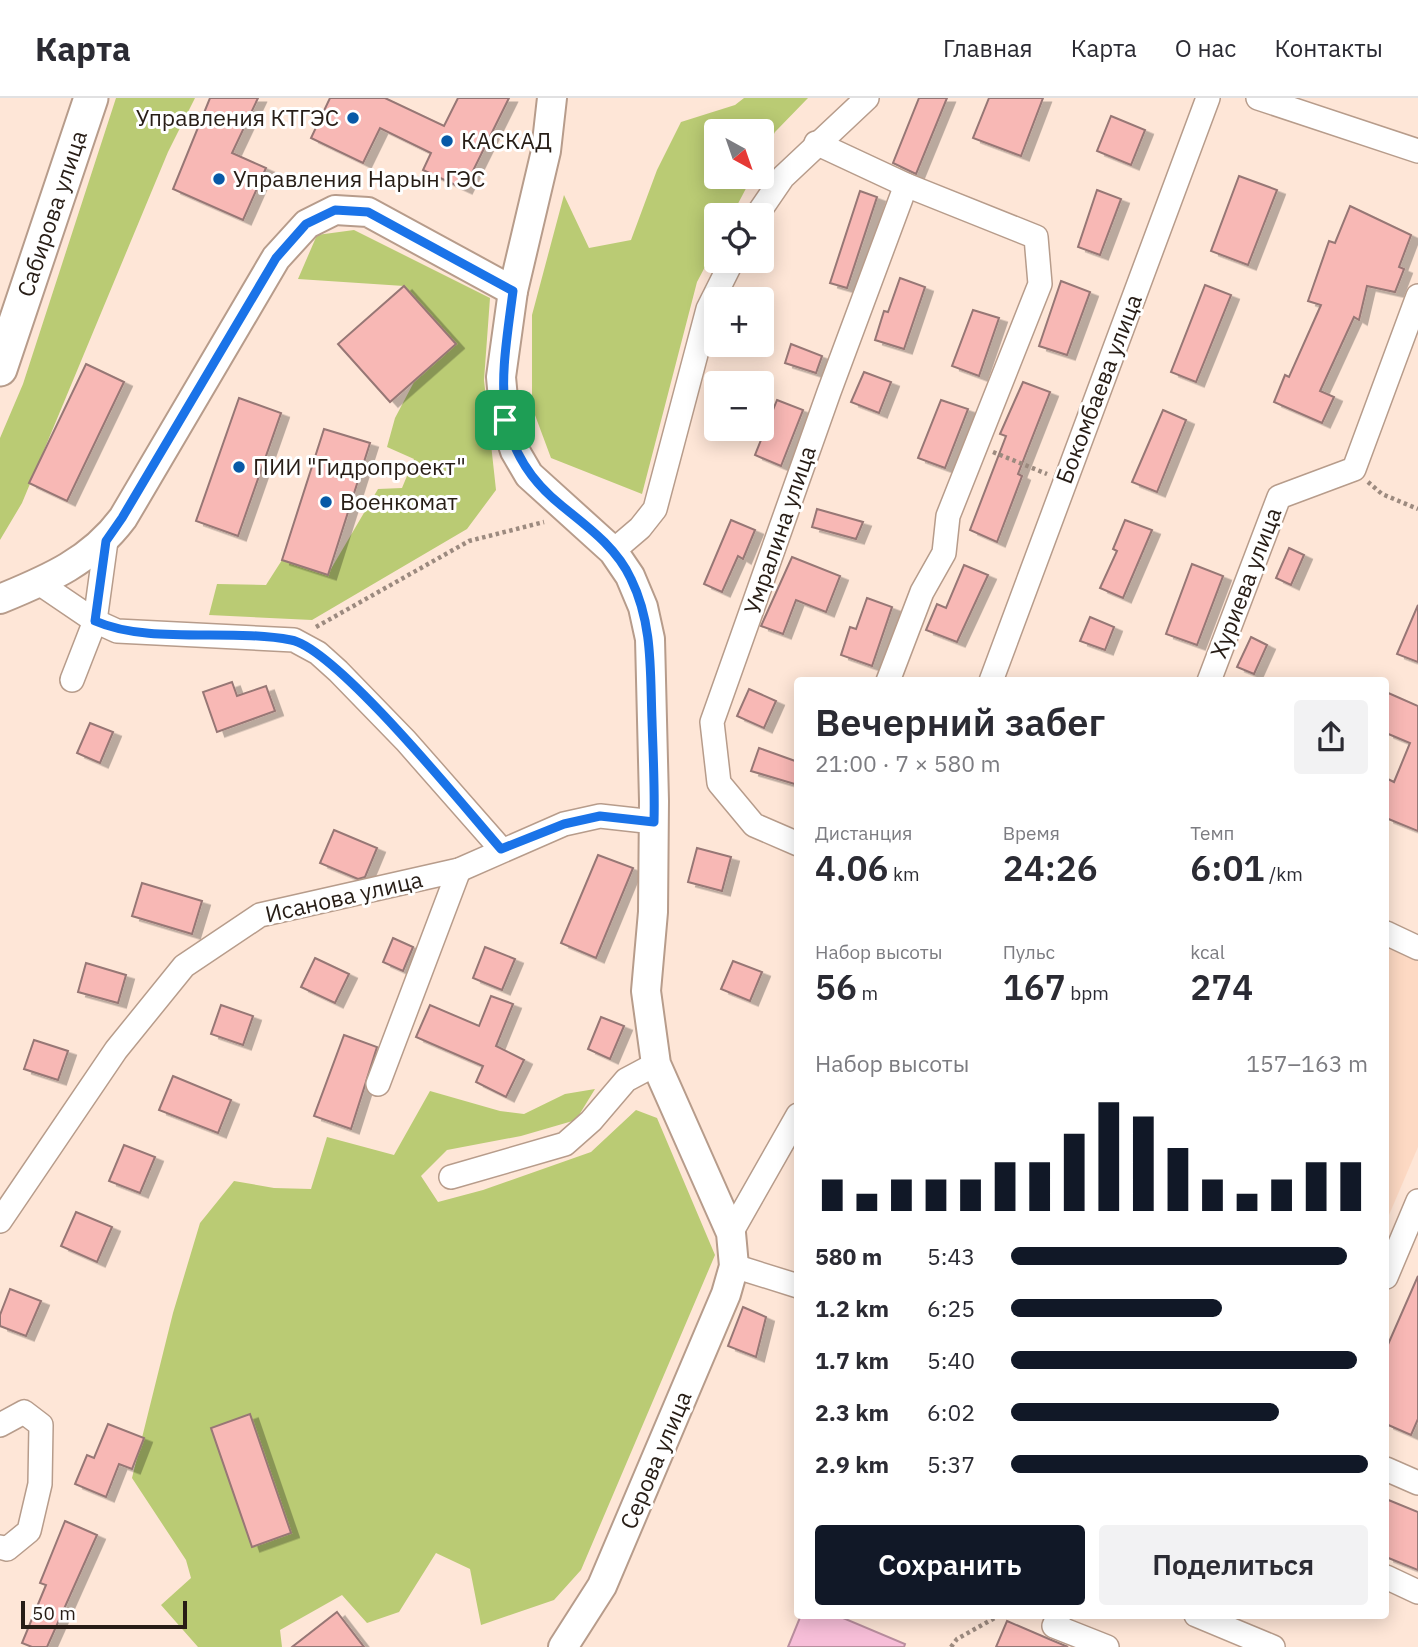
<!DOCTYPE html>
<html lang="ru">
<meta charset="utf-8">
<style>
body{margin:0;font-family:"IBM Plex Sans",sans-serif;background:#f2f2f3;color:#2b2b33;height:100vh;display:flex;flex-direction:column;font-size:26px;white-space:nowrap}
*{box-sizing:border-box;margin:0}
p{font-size:23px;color:#7c7c81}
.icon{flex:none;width:38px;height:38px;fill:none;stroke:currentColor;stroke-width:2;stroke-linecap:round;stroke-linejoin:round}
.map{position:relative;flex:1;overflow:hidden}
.panel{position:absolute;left:794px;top:579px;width:595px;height:942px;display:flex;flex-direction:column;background:#fff;border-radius:7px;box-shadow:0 4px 18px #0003}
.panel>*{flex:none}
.needle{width:46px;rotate:140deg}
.tools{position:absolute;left:704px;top:21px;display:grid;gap:14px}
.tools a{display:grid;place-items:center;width:70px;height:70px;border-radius:7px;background:#fff;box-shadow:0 4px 18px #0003;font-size:35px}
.scale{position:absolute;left:21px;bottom:18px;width:166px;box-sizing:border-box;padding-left:7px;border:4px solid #271d16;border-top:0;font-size:19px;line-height:24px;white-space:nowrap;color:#271d16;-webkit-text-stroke:5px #fff;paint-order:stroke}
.pin{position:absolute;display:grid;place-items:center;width:60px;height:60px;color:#fff;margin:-30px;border-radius:14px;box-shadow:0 4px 10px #0006}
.round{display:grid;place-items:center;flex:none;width:74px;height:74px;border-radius:7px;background:#f2f2f3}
.head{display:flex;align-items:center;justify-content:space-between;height:119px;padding:0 21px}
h1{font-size:38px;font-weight:600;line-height:52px}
.metrics{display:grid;grid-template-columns:repeat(3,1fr);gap:10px;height:119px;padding:7px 21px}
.metrics div{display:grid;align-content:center}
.metrics b{font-size:35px;font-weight:600}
.metrics small{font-size:19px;font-weight:400}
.metrics p{font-size:19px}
.chart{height:196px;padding:14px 21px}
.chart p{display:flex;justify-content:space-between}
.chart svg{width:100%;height:126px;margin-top:7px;stroke:#111827;stroke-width:6}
.cta{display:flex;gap:14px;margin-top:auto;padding:14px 21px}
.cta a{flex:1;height:80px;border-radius:7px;background:#111827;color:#fff;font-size:28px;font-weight:600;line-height:80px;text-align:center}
.cta a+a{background:#f2f2f3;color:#2b2b33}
ul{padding:0 21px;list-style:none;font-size:23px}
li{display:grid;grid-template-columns:112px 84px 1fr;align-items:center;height:52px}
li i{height:18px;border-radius:9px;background:#111827}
header{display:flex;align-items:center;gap:42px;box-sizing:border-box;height:98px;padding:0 35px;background:#fff;border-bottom:2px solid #e1e1e2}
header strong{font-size:33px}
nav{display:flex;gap:38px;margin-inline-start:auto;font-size:24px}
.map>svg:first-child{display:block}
.built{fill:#fdd9c3}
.green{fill:#bacb74}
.water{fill:#f7bed8;stroke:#b98e9e;stroke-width:2}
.building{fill:#f8b8b5;stroke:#977775;stroke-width:2;filter:url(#shadow)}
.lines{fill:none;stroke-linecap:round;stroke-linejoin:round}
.minor-casing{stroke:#b79c8b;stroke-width:26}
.major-casing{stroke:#b79c8b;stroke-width:32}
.highway-casing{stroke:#b79c8b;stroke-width:37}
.path{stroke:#9c8a7f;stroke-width:4.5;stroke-dasharray:3.5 3.5;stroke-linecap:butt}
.minor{stroke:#fff;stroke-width:23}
.major{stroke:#fff;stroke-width:28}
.highway{stroke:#fff;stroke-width:33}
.route-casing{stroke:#fff;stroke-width:14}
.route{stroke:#1a73e8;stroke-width:9}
.poi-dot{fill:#0859a7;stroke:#fff;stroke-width:2.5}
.labels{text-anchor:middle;stroke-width:6;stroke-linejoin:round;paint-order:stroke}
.poi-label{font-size:23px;fill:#271d16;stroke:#fff;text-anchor:start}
.street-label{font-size:23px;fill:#271d16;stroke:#fff}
</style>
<header>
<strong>Карта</strong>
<nav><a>Главная</a><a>Карта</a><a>О нас</a><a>Контакты</a></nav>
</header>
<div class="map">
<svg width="1418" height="1549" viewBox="0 0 1418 1549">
<defs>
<filter id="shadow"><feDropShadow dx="8" dy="4.5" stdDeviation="0" flood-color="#0004"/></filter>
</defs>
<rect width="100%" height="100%" fill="#fee6d7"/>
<!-- built -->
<polygon class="built" points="1386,847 1418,860 1418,1049 1386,1124"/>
<!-- green -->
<g class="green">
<polygon points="116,0 195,0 168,54 22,405 0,442 0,340 23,286"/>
<polygon points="744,0 808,0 775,34 761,61 761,33 716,33 716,79 752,79 732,117 716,117 716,148 697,184 642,396 551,360 532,309 532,217 564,97 589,150 631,142 657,72 681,24 735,7"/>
<polygon points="354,132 490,200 484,282 496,392 467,431 312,522 209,517 217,486 266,487 282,462 328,476 378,391 402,390 414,361 387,349 395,320 414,284 455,246 404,188 298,181 317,137"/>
<polygon points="595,991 576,1022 521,1038 447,1052 421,1078 438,1104 483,1092 591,1054 636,1012 657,1020 715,1157 581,1472 554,1502 481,1527 470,1471 436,1455 399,1514 367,1525 342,1497 280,1532 282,1549 198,1549 161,1507 191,1480 186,1462 132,1380 173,1215 200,1125 234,1083 274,1090 311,1091 327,1039 394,1057 430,993 500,1013 524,1016 565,996"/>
</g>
<!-- water -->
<polygon class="water" points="801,1517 836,1517 905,1546 904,1549 788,1549"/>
<!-- building -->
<g class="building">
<polygon points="210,0 258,0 232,55 266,70 243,122 173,91"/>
<polygon points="330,0 385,0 444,28 458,0 509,0 464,91 423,72 431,55 380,30 363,65 311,40"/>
<polygon points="919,0 947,0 916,76 893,65"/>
<polygon points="989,0 1043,0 1021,58 973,40"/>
<polygon points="1111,18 1145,32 1131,67 1097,53"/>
<polygon points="1239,78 1277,92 1248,167 1211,153"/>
<polygon points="1097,92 1121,101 1100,157 1078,149"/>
<polygon points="860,93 877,99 847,190 830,185"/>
<polygon points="1350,108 1411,137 1399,169 1404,171 1395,194 1367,188 1359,222 1354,219 1320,293 1334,299 1322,325 1274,304 1285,277 1289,279 1321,207 1308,203 1329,143 1335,145"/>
<polygon points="900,180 925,189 904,251 875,242 884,213 888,214"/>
<polygon points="1061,183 1090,194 1067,257 1039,248"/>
<polygon points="1205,187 1231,197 1196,284 1171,274"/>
<polygon points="404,188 456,246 390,304 338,246"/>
<polygon points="973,212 999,220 979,278 952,268"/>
<polygon points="791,246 822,258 816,275 785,265"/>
<polygon points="86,266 124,284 67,403 29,385"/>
<polygon points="864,274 891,284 879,315 851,304"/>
<polygon points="1023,284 1050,294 1018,376 1022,378 997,444 970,432 1006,338 1000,336"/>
<polygon points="239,300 281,315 238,438 196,423"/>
<polygon points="777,302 803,312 781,368 755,357"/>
<polygon points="941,302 968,311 945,370 918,360"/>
<polygon points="1163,312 1186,322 1157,394 1132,384"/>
<polygon points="324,331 370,345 328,477 282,462"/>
<polygon points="817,411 863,424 856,441 812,429"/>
<polygon points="731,422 755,432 743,461 738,458 722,494 704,486"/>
<polygon points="1125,422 1152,432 1123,500 1100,490 1117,453 1113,451"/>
<polygon points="1289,450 1304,457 1291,487 1276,480"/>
<polygon points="792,459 840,478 826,514 796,502 783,536 761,528"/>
<polygon points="1192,466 1223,478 1197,547 1166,536"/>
<polygon points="964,467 988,477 957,544 926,532 937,506 946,510"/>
<polygon points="867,500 892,509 872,568 841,557 850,529 856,531"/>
<polygon points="1418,507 1418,564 1397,556"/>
<polygon points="1090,519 1114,529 1105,552 1080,543"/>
<polygon points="1251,539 1267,547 1254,576 1237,569"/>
<polygon points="232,584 237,598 266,588 275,613 217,634 203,594"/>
<polygon points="749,591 776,603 764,630 737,618"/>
<polygon points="1386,594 1418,608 1418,733 1386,720 1386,680 1394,684 1410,645 1386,635"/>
<polygon points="90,625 113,634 100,665 77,655"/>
<polygon points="759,650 798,664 798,687 751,673"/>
<polygon points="334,732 377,750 365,779 358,781 320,765"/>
<polygon points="697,750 731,759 722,793 688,784"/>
<polygon points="598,757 633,770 596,860 561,845"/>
<polygon points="142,785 202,803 192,836 132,818"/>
<polygon points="393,840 413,849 403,873 383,864"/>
<polygon points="485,849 515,861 502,892 473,880"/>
<polygon points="315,860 349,876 335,905 301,889"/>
<polygon points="733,863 762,874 750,903 721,891"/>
<polygon points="86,865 126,877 118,905 78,894"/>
<polygon points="491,898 513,906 496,948 524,962 506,999 476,984 483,968 416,939 430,907 479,928"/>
<polygon points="221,907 253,918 243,947 211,936"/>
<polygon points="601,919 624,928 610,961 588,951"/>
<polygon points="344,937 377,949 351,1031 314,1018"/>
<polygon points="34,942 68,953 58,982 24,971"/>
<polygon points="173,978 231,1002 218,1035 159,1012"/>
<polygon points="124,1047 155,1059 140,1095 109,1083"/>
<polygon points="76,1114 112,1129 97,1164 61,1148"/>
<polygon points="1418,1178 1418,1321 1411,1337 1386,1326 1386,1251"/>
<polygon points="10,1191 41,1203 26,1238 0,1228 0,1217"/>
<polygon points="743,1209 766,1219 756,1259 728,1248"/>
<polygon points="250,1316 291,1435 252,1449 211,1330"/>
<polygon points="108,1326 144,1340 132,1371 119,1366 106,1399 75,1386 87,1357 94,1360"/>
<polygon points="1386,1401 1418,1414 1418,1472 1386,1459"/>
<polygon points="65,1423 97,1437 47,1549 32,1549 22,1545 46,1487 40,1485"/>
<polygon points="337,1514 364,1549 292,1549"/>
<polygon points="1007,1523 1049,1541 1068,1549 996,1549"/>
</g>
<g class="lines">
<!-- minor casing -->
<g class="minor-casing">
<g id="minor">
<polyline points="1258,0 1418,53"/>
<polyline points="816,45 906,87 1036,139 1040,186 948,418 944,455 922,494 888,583"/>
<polyline points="757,117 783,79 867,0"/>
<polyline points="613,453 640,430 655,411 708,211 732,163"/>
<polyline points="39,485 95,523 117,533 294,542 318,555 338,573 406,643 501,751"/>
<polyline points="72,582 95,523 106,443"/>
<polyline points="991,583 1208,0"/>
<polyline points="1209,583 1279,399 1354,371 1418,198"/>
<polyline points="798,746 754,727 719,685 712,624 829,294 906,87"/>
<polyline points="1386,835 1418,850"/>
<polyline points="378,986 459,772"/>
<polyline points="451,1079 565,1046 591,1023 626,982 656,966"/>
<polyline points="0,1123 116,952 184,868 260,817 459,772 564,726 600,718 654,724"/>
<polyline points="731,1135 798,1017"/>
<polyline points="734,1168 798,1188"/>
<polyline points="1386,1179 1418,1103"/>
<polyline points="0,1327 24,1314 41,1327 40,1386 29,1433 7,1451 0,1449"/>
<polyline points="1386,1371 1418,1385"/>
<polyline points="1386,1479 1418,1494"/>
<polyline points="1059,1517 1054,1528 1107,1549"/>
<polyline points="1196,1517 1273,1549"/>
</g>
</g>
<!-- major casing -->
<g class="major-casing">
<g id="major">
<polyline points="552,0 546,53 513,193 501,279 505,322 515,353 529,377 613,453 630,478 643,509 650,541 654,703 653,814 646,893 656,966 731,1135 734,1168 726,1196 602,1488 563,1549"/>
<path d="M0,501C49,481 91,463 123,420L276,160L307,126L335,112L368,114L513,193"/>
</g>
</g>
<!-- highway casing -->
<g class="highway-casing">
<g id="highway">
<path id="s1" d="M0,271L91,0"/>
</g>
</g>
<!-- path -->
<g class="path">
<polyline points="993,354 1047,376"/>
<polyline points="1368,384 1382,396 1418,411"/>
<polyline points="316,529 469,443 544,424"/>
<polyline points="951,1549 957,1541 1000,1517"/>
</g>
<!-- minor -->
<use href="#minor" class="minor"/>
<!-- major -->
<use href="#major" class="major"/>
<!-- highway -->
<use href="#highway" class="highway"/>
</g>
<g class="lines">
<!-- route casing -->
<g class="route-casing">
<path id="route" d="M335,112L368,114L513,193C502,278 486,348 562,408C588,429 617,450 631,481C653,526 650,573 652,622C653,656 655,690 654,724L600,718L564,726L501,751C465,710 336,550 291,542C230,530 150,547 95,523L106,443L122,420L276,160L306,126Z"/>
</g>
<!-- route -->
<use href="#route" class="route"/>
</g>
<!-- markers -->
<g class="poi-dot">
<circle cx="353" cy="20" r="7"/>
<circle cx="447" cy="43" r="7"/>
<circle cx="219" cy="81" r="7"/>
<circle cx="239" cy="369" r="7"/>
<circle cx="326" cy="404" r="7"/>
</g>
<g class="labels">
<!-- poi labels -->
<g class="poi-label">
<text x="339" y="28" text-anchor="end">Управления КТГЭС</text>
<text x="461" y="51">КАСКАД</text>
<text x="233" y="89">Управления Нарын ГЭС</text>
<text x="253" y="377">ПИИ "Гидропроект"</text>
<text x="340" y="412">Военкомат</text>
</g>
<!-- street labels -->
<g class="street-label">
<text dy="8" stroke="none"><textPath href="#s1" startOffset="164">Сабирова улица</textPath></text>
<text transform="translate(1099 291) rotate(-69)" y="8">Бокомбаева улица</text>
<text transform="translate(780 432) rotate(-71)" y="8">Умралина улица</text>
<text transform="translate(1246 485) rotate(-69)" y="8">Хуриева улица</text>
<text transform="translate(344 799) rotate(-13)" y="8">Исанова улица</text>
<text transform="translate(656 1362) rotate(-67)" y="8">Серова улица</text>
</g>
</g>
</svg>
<div class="tools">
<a><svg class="needle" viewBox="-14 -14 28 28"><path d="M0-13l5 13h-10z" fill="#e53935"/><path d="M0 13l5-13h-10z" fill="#7c7c81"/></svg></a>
<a><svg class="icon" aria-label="locate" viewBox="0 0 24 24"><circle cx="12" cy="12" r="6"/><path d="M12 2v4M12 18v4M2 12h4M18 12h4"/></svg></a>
<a>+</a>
<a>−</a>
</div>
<div class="scale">50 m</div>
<div class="pin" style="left:505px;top:322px;background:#1e9e55"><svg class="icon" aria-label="arrive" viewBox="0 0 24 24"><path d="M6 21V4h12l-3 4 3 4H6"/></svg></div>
<section class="panel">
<div class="head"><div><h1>Вечерний забег</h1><p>21:00 · 7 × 580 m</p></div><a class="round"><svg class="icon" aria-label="share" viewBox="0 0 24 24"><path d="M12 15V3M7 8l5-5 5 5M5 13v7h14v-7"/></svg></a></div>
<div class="metrics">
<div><p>Дистанция</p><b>4.06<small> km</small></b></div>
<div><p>Время</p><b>24:26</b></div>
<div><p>Темп</p><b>6:01<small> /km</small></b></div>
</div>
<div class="metrics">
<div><p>Набор высоты</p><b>56<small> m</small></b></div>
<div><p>Пульс</p><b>167<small> bpm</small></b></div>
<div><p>kcal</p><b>274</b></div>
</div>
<div class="chart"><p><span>Набор высоты</span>157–163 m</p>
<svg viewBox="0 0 160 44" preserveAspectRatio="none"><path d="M5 44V33M15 44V38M25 44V33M35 44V33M45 44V33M55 44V27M65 44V27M75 44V17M85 44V6M95 44V11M105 44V22M115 44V33M125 44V38M135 44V33M145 44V27M155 44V27"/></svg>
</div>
<ul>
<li><b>580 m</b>5:43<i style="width:94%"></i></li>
<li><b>1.2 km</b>6:25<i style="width:59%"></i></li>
<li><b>1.7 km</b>5:40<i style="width:97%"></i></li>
<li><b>2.3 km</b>6:02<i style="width:75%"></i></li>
<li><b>2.9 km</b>5:37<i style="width:100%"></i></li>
</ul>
<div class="cta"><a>Сохранить</a><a>Поделиться</a></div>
</section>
</div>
